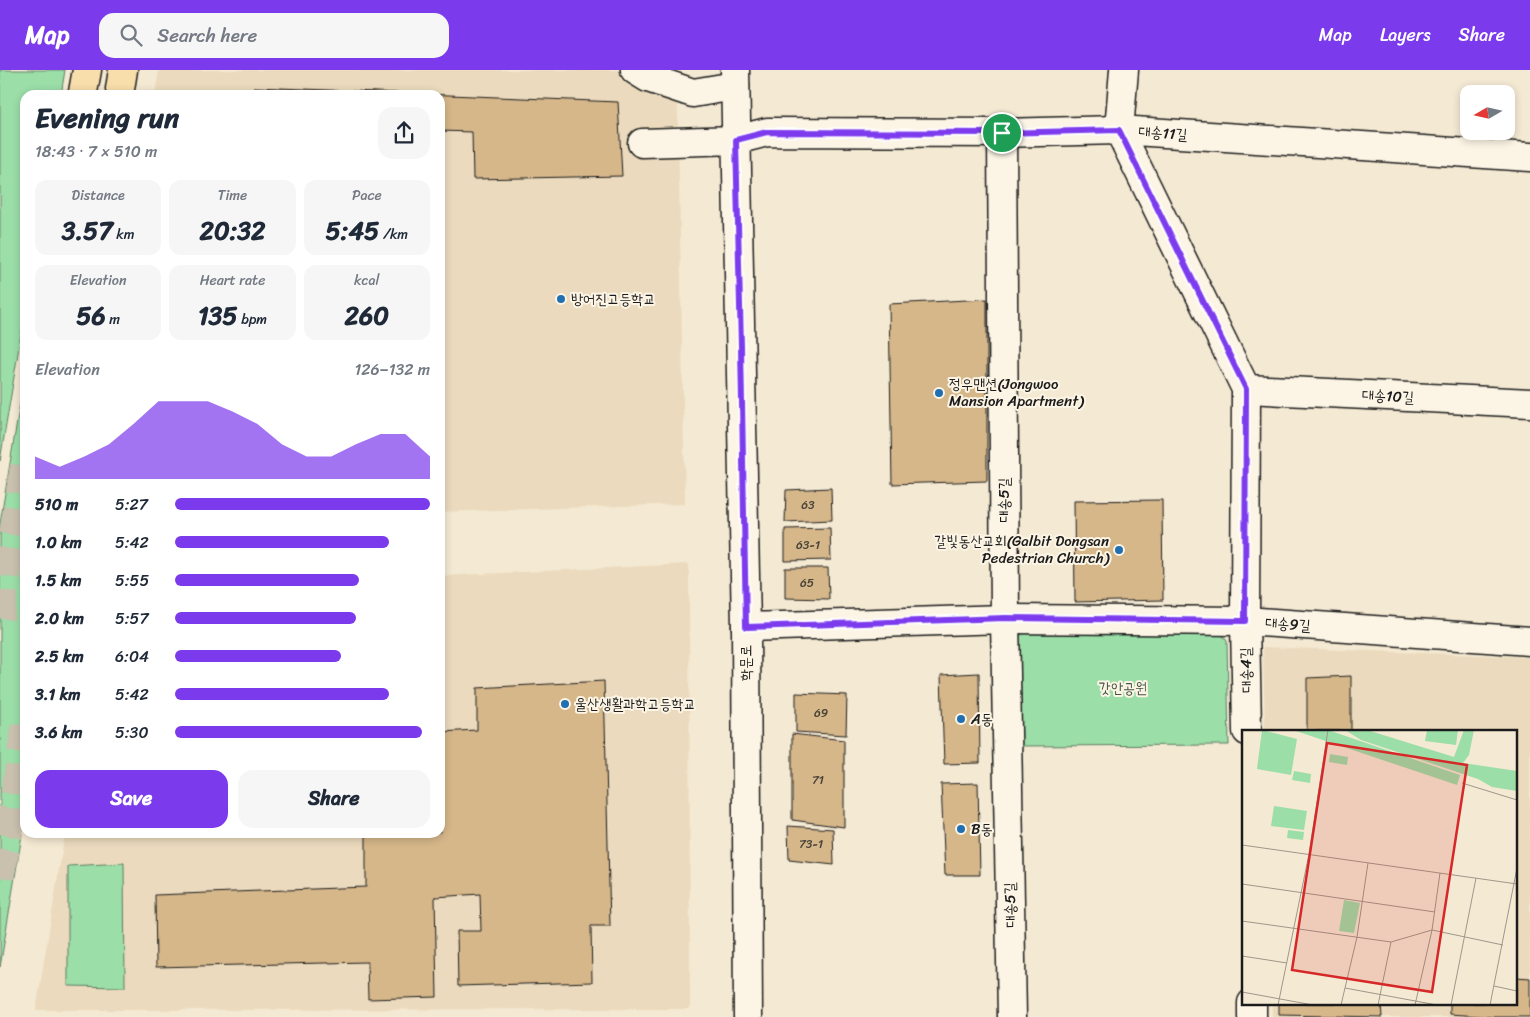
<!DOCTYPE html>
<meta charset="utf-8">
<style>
body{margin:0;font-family:Sriracha,"Poor Story",sans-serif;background:#f6f6f7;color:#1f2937;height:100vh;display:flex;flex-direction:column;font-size:19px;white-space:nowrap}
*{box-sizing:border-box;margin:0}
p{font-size:16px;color:#747a83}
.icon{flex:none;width:28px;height:28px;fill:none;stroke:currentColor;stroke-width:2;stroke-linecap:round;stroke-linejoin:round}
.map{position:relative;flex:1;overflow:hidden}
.sheet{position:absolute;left:20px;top:20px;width:425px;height:748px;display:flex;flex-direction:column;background:#fff;border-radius:15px;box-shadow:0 2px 8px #0003}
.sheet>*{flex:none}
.needle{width:32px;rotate:261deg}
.tools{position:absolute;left:1460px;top:15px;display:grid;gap:10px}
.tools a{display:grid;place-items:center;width:55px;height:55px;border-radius:10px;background:#fff;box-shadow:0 2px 8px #0003;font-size:25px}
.pin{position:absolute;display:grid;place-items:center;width:42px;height:42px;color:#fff;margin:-21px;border:2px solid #fff;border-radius:50%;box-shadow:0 1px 5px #0007}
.round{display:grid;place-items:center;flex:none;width:52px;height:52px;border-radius:15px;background:#f6f6f7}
.summary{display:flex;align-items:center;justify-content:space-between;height:85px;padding:0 15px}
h1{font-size:28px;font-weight:800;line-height:38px}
.figures{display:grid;grid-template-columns:repeat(3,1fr);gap:8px;height:85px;padding:5px 15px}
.figures div{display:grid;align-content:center;border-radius:12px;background:#f6f6f7;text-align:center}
.figures b{font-size:25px;font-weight:800}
.figures small{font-size:14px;font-weight:400}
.figures p{font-size:14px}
.chart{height:140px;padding:10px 15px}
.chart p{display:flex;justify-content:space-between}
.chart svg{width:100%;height:90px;margin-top:5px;fill:#7c3aed;opacity:.7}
.primary-button{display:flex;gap:10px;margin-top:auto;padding:10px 15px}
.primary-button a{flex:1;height:58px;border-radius:15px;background:#7c3aed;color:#fff;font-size:20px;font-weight:800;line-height:58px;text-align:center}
.primary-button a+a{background:#f6f6f7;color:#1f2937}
ul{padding:0 15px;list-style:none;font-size:16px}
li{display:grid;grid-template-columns:80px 60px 1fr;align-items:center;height:38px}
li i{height:12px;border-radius:6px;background:#7c3aed}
header{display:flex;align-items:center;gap:30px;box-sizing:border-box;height:70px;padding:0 25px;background:#7c3aed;color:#fff}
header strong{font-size:24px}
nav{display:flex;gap:28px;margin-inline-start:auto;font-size:18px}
.search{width:350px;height:45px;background:#f6f6f7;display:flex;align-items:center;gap:12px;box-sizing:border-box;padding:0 18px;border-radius:15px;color:#747a83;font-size:19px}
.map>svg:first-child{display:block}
.built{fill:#ebdabd}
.green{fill:#9bdea8;stroke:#5c7d62}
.building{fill:#d6b78a;stroke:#1c1c1c}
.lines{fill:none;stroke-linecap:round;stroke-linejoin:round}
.highway-tunnel{stroke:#c9c0ae;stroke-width:28;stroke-dasharray:28 14;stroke-linecap:butt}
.minor-casing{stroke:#1c1c1c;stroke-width:31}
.highway-casing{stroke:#1c1c1c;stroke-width:31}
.minor{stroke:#fcf5e5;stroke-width:28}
.highway{stroke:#f8deab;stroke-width:28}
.route-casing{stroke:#fff;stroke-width:10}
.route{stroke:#7c3aed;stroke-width:6}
.poi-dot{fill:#1f6fb2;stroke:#fcf5e5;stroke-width:2}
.labels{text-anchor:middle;stroke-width:4;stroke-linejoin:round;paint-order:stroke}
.number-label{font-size:12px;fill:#4a4338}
.street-label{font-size:15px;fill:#1c1c1c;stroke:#fcf5e5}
.poi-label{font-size:15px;fill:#1c1c1c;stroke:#fcf5e5;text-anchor:start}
.park-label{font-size:15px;fill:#425646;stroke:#fcf5e5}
.inset-road{fill:none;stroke:#9e978a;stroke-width:1}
.view{fill:#d62828;fill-opacity:0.15;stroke:#d62828;stroke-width:2.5}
.inset-edge{fill:none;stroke:#1c1c1c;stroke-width:2.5}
</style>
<header>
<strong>Map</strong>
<div class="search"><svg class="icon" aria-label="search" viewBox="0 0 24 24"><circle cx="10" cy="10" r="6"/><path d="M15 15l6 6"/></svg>Search here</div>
<nav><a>Map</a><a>Layers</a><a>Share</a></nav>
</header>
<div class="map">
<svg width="1530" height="947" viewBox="0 0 1530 947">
<rect width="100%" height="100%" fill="#f4e9d3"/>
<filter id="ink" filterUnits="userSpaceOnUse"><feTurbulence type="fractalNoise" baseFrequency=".02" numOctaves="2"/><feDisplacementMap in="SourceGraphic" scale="10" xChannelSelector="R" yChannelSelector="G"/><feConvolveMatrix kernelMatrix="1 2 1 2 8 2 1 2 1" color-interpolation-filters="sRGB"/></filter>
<g filter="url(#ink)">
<!-- built -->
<g class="built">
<polygon points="159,0 677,0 685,434 440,442 440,25 155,25"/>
<polygon points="689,494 690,939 36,940 65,763 440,762 440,506"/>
<polygon points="1263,577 1530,587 1530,947 1272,947 1272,933 1516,933 1516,661 1265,661"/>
</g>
<!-- green -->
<g class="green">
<polygon points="0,0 65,0 61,25 25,25 25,241 0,391"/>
<polygon points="25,304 25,747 0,897 0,453"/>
<polygon points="1030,559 1217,559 1227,571 1229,675 1018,676 1018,567"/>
<polygon points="124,793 125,917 68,916 68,796"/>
</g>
<!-- building -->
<g class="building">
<polygon points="255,17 618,32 622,106 473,109 472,62 440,61 440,25 255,25"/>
<polygon points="987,229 987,411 892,414 889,234"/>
<polygon points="831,418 832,450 785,452 786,420"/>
<polygon points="1162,430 1163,530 1075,532 1074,431"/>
<polygon points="830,458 831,490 785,491 785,459"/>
<polygon points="785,498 828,498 829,529 785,528"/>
<polygon points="979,603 980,693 944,694 941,605"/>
<polygon points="1351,606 1351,661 1307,661 1307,608"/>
<polygon points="604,611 610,856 591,856 592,912 458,916 457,861 481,861 480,824 435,827 437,927 368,929 367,892 156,897 155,825 366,817 366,762 440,762 440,662 477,660 477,618"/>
<polygon points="796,623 847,625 846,665 796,662"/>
<polygon points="792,664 844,670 844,757 792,750"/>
<polygon points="978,713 980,805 945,805 941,714"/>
<polygon points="788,756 833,759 834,795 789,790"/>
<polygon points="1516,907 1530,908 1530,947 1494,947 1450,944 1450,933 1516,933"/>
<polygon points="1279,933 1381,933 1382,947 1279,945"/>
</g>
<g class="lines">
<!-- highway-tunnel -->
<g class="highway-tunnel">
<polyline points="0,548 25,390"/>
<polyline points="0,807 9,763 25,655"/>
</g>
<!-- minor casing -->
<g class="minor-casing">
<g id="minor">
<polyline points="635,0 648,8 693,23 735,16"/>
<polyline points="735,0 746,557 748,947"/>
<polyline points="1124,0 1119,60 1246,319 1245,551 1247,661"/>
<polyline points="1002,63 1005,549 1012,947"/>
<polyline points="642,73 736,70 767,62 1002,63 1119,60 1530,87"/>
<polyline points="1246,319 1530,333"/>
<polyline points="746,557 1005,549 1245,551 1530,571"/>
<polyline points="1252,933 1252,947"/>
</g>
</g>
<!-- highway casing -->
<g class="highway-casing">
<g id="highway">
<polyline points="120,19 123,0"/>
<polyline points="83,22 87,0"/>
</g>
</g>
<!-- minor -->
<use href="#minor" class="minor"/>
<!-- highway -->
<use href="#highway" class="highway"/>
</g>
</g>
<g class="lines" filter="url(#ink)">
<!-- route casing -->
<g class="route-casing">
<polygon id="route" points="1119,60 1246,319 1245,551 1005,548 746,557 741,277 736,70 767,62 1002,63"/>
</g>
<!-- route -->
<use href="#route" class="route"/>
</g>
<!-- markers -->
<g class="poi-dot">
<circle cx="561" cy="229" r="5"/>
<circle cx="939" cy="323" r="5"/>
<circle cx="1119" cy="480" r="5"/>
<circle cx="565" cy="634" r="5"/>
<circle cx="961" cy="649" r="5"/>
<circle cx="961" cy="759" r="5"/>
</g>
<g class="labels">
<!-- number labels -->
<g class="number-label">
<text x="808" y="439">63</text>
<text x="808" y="479">63-1</text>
<text x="807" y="517">65</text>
<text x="821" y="647">69</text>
<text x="818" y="714">71</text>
<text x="811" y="778">73-1</text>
</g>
<!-- street labels -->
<g class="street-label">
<text transform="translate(1163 63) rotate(4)" y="5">대송11길</text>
<text transform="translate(1388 326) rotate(3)" y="5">대송10길</text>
<text transform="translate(1004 430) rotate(-90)" y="5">대송5길</text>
<text transform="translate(1288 554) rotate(4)" y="5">대송9길</text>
<text transform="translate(746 593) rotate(-90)" y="5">학문로</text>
<text transform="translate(1246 600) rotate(-91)" y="5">대송4길</text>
<text transform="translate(1010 835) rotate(-91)" y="5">대송5길</text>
</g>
<!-- poi labels -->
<g class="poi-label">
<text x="571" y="234">방어진고등학교</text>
<text x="949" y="319">정우맨션(Jongwoo<tspan x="949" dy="17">Mansion Apartment)</tspan></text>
<text x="1109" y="476" text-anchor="end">갈빛동산교회(Galbit Dongsan<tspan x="1109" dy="17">Pedestrian Church)</tspan></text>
<text x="575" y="639">울산생활과학고등학교</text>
<text x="971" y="654">A동</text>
<text x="971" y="764">B동</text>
</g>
<!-- park labels -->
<g class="park-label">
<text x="1123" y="623">갓안공원</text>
</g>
</g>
<!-- overview -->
<g transform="translate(1242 660)">
<rect width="275" height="275" fill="#f4e9d3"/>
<path d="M20,0L55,9L49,45L15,39ZM51,0H86L218,45L215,55ZM103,0H125L212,27L222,0H232L227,25L221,33L275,41V61L250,57L236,49L119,10ZM185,0H216L214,15L183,11ZM88,24L106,27L105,35L87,32ZM52,41L69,44L68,53L50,50ZM32,76L65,81L62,100L29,96ZM46,100L62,102L61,110L45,108ZM102,170L118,173L112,203L97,201Z" fill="#9bdea8"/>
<path class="inset-road" d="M220,53L275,70M0,115L275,154M0,154L193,182M0,191L149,212L190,200L261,215M0,226L45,233M252,256L275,261M103,258L195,275M0,262L71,275M36,275L67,124L86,0M99,275L115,207L126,133M136,275L149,212M173,275L190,200L198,143M209,275L234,148M248,275L275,138"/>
<path class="view" d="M85,13L225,35L190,262L50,240Z"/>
<rect width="275" height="275" class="inset-edge"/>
</g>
</svg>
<div class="tools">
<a><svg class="needle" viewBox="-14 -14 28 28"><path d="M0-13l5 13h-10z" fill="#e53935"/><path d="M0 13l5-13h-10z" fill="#747a83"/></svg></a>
</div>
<div class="pin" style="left:1002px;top:63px;background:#1e9e55"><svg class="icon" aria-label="arrive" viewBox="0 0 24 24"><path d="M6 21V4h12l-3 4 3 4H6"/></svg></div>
<section class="sheet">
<div class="summary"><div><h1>Evening run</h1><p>18:43 · 7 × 510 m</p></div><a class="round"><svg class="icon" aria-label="share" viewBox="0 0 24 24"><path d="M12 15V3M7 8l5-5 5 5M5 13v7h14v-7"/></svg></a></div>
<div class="figures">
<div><p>Distance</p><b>3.57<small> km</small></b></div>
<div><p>Time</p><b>20:32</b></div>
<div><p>Pace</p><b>5:45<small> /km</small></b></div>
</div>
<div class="figures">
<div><p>Elevation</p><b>56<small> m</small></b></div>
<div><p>Heart rate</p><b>135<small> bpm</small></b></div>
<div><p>kcal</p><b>260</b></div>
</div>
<div class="chart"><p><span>Elevation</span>126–132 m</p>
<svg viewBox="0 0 160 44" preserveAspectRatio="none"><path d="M0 44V33L10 38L20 33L30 27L40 17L50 6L60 6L70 6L80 11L90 17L100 27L110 33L120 33L130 27L140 22L150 22L160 33V44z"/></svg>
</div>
<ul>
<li><b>510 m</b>5:27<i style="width:100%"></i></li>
<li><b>1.0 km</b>5:42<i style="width:84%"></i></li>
<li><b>1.5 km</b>5:55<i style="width:72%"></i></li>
<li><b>2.0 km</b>5:57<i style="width:71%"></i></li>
<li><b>2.5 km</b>6:04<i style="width:65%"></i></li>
<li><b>3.1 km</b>5:42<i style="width:84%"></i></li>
<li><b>3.6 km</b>5:30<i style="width:97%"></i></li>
</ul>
<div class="primary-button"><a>Save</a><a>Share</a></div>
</section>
</div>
